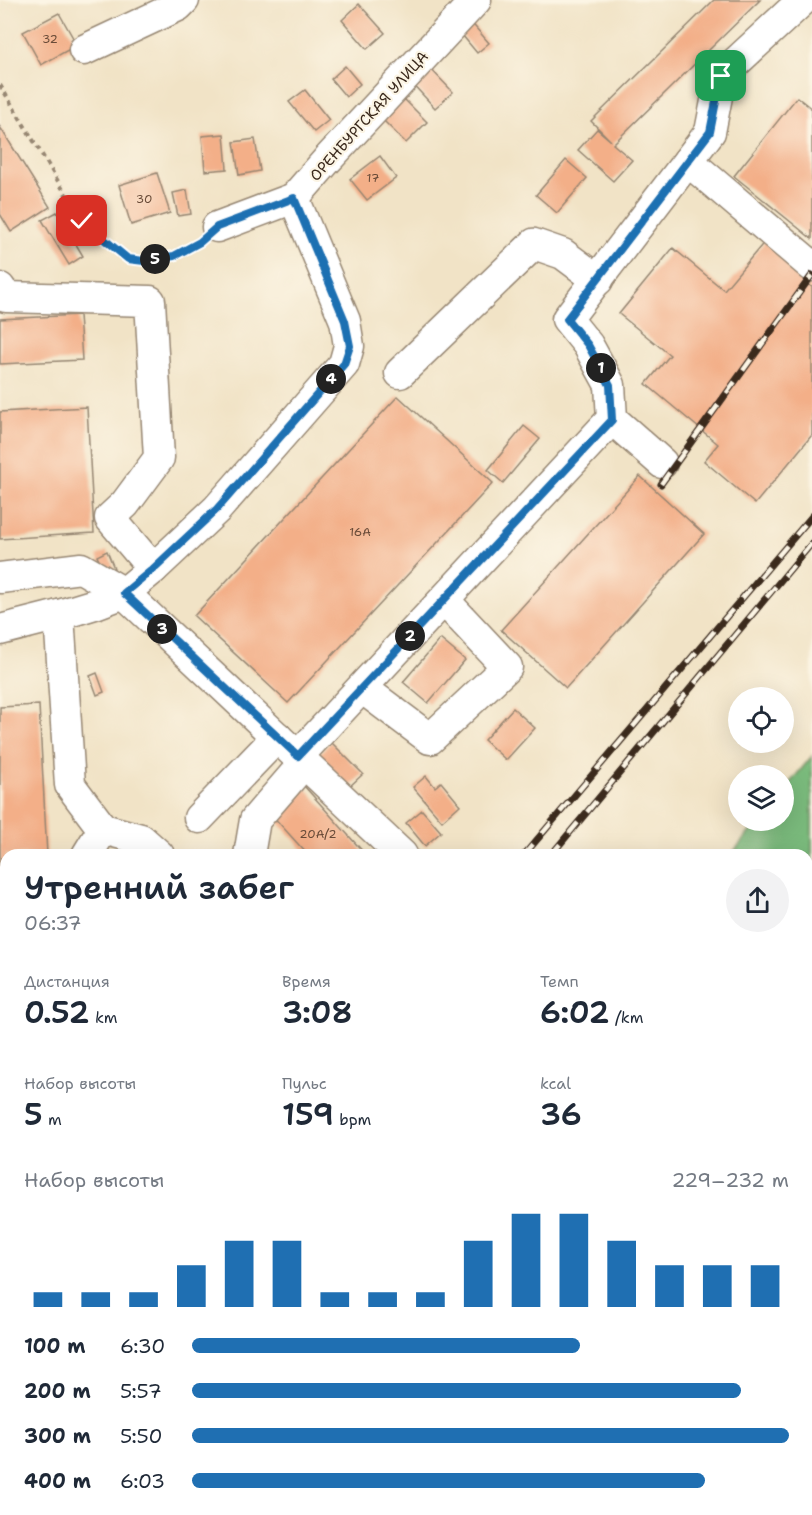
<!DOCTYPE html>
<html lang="ru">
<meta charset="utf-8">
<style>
body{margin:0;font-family:"Shantell Sans",sans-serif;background:#f2f2f3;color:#1f2937;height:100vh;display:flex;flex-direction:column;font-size:22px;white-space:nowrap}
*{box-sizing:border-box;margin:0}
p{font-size:20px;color:#747a83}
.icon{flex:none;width:33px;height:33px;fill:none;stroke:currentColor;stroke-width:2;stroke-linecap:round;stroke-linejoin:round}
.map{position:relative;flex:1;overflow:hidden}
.side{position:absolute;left:0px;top:849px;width:813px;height:666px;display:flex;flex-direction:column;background:#fff;border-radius:18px 18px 0 0;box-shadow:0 6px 24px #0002}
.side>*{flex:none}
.tools{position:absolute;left:728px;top:687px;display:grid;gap:12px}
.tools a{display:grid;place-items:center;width:66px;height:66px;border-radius:50%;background:#fff;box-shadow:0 6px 24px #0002;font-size:30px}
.pin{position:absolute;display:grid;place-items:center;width:51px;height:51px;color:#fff;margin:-26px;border-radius:12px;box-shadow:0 3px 9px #0006}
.km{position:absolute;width:30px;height:30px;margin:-15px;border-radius:50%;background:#222;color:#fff;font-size:16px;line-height:30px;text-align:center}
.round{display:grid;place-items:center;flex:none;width:63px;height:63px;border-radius:32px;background:#f2f2f3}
.summary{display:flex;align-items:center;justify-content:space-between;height:102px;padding:0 24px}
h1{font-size:33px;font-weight:600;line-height:45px}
.stats{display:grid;grid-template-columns:repeat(3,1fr);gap:9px;height:102px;padding:6px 24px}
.stats div{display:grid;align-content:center}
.stats b{font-size:30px;font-weight:600}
.stats small{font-size:16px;font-weight:400}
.stats p{font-size:16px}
.chart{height:168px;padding:12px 24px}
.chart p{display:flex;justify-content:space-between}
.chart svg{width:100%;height:108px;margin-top:6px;stroke:#1f6fb2;stroke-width:6}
ul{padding:0 24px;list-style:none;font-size:20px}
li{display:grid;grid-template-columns:96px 72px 1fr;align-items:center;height:45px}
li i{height:15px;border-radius:8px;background:#1f6fb2}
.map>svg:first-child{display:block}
.forest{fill:#7aba7b;stroke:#5a724c;stroke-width:1.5}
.building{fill:#f3af88}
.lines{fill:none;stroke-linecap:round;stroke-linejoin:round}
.minor-casing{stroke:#968672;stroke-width:33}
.path{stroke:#968672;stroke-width:4;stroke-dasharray:4.5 4.5;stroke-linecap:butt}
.minor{stroke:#fff;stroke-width:30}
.rail-casing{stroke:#3b2a1e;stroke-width:7}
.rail{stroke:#fcf5e5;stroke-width:4.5;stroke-dasharray:14;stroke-linecap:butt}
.route-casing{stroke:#fff;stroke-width:12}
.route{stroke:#1f6fb2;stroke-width:8}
.labels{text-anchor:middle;stroke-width:4.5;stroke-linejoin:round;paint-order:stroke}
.number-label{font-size:12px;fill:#694b38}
.street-label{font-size:15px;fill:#3b2a1e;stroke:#fcf5e5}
</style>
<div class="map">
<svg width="812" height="1515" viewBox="0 0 812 1515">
<rect width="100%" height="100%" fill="#fcf5e5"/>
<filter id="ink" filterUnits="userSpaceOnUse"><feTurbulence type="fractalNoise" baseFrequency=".0167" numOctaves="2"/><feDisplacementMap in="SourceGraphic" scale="12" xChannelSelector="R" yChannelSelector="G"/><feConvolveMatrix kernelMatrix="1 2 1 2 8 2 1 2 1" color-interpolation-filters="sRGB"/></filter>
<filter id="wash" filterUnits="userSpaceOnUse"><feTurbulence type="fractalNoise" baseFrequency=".008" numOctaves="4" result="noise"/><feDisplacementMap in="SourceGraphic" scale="24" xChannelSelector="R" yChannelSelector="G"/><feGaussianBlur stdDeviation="1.35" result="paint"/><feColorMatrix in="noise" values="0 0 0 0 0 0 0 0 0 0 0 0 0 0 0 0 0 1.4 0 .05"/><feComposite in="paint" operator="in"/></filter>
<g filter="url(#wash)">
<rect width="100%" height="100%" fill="#f1e3c6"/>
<!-- forest -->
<polygon class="forest" points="812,756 812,917 807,922 807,855 731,855 759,821 783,820 783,791"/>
<g id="blocks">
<!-- building -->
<g class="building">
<polygon points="714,0 760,0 613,144 632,160 613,181 578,150 597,129 611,141 591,121"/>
<polygon points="359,4 385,33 367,49 342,20"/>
<polygon points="59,13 77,45 41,65 23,32"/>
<polygon points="469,20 489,43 477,53 458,30"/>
<polygon points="425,63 453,92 435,108 408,79"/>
<polygon points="345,66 360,84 346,97 331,79"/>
<polygon points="305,90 329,120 314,132 289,102"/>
<polygon points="397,92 427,122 406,143 376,113"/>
<polygon points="797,97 812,109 812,239 734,176"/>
<polygon points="0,127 50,207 11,232 0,214"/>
<polygon points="224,134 227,169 205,171 202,136"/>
<polygon points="255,139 260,171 239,175 234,142"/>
<polygon points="380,156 396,178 367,200 350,179"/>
<polygon points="566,160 587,178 557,213 536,195"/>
<polygon points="157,173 170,213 131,225 119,185"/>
<polygon points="187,190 191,214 178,216 173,193"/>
<polygon points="57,212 83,256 69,265 42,220"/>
<polygon points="766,240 812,277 812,281 809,285 812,287 812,435 755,504 704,461 718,444 646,384 670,355 619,314 673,248 724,290"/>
<polygon points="79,315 82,360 0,364 0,319"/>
<polygon points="398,396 493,483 288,703 194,616"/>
<polygon points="87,407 94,533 0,539 0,412"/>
<polygon points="524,426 540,439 503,483 488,470"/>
<polygon points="640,476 704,534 566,688 501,630"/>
<polygon points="107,551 114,568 104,572 97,556"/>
<polygon points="440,639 465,660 428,703 403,682"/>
<polygon points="97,673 104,692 97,695 90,676"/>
<polygon points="39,705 47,855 6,855 6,874 0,875 0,707"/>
<polygon points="513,708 535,728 506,760 484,740"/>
<polygon points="331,742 363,774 349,787 318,755"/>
<polygon points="426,776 435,787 441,782 460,805 442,821 413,787"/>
<polygon points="296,777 366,855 308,855 270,813"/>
<polygon points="422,810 441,832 425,846 406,823"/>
<polygon points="812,1025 812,1100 807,1106 807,1031"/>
<polygon points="6,1051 6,1200 0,1205 0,1056"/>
<polygon points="812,1417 812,1476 807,1472 807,1423"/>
<polygon points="414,1509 460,1509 455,1515 421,1515"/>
<polygon points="623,1509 659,1509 657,1511 661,1515 618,1515"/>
<polygon points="740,1509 793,1509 788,1515 736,1515"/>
</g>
</g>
</g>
<g filter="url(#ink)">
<use href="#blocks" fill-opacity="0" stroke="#968672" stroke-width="1.5"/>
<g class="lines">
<!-- minor casing -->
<g class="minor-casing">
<g id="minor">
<polyline points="84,50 178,6 184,0"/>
<polyline points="688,161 812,266"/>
<polyline points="217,227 294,198 328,159 476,0"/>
<polyline points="0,288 6,297 150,301 159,458 125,504 110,518 153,569"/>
<polyline points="400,373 534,244 563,254 598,280"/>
<polyline points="612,419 662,463"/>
<polyline points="0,578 81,568 124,593 402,855"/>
<polyline points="59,615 70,785 103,829 87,855"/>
<polyline points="0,630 59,615 95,604 124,593 153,569 217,509 344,364 349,346 345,321 294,198"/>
<polyline points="362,688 430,739 507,667 444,600"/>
<polyline points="298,756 612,419 610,385 588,345 567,319 710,132 721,76 803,0"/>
<polyline points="199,818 277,737"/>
<polyline points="103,829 141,839 159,855"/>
<polyline points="249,855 255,820 305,762"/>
<polyline points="807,955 812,949"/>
<polyline points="807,1137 812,1132"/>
<polyline points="807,1290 812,1293"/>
<polyline points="0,1350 6,1343"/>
<polyline points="807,1375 812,1369"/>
<polyline points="329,1515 334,1509"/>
<polyline points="484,1515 489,1509"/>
<polyline points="594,1515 596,1509"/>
<polyline points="697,1515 702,1509"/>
</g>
</g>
<!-- path -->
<g class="path">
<polyline points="0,85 82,221 128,259 144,261 174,256 198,243"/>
<polyline points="57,1515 62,1509"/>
</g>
<!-- minor -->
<use href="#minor" class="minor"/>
<!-- rail casing -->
<g class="rail-casing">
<g id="rail">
<polyline points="661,484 812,275"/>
<polyline points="524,855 812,516"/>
<polyline points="551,855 812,543"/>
<polyline points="0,1473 6,1466"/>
<polyline points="0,1501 6,1494"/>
</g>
</g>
<!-- rail -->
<use href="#rail" class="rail"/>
</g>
</g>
<g class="lines" filter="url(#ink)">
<!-- route casing -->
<g class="route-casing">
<polyline id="route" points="82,221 128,259 144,261 174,256 200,242 217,227 294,198 345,321 350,346 344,364 217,509 153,569 124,593 298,756 612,420 610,385 588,345 567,319 710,132 721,76"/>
</g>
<!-- route -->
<use href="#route" class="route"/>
</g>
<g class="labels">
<!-- number labels -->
<g class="number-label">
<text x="50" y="43">32</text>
<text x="373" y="182">17</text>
<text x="144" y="203">30</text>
<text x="360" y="536">16А</text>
<text x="318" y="838">20А/2</text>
</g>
<!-- street labels -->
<g class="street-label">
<text transform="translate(369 116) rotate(-48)" y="5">ОРЕНБУРГСКАЯ УЛИЦА</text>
</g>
</g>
</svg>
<div class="tools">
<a><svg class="icon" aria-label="locate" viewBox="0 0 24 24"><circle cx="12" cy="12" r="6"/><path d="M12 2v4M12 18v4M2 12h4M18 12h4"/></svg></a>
<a><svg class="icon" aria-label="layers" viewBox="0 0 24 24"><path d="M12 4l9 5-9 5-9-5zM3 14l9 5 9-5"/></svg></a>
</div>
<div class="pin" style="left:721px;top:76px;background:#1e9e55"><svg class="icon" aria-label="arrive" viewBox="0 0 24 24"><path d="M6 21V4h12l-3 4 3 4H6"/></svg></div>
<div class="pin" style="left:82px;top:221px;background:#d93025"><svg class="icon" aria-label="check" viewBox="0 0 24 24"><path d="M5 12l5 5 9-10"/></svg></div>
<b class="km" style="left:601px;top:368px">1</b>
<b class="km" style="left:410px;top:636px">2</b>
<b class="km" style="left:162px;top:629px">3</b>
<b class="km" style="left:331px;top:379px">4</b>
<b class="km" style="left:155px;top:259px">5</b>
<section class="side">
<div class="summary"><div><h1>Утренний забег</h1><p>06:37</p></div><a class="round"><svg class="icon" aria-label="share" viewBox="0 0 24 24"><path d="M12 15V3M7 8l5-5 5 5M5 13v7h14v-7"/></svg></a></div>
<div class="stats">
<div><p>Дистанция</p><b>0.52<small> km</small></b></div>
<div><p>Время</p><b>3:08</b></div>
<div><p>Темп</p><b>6:02<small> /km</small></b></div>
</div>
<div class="stats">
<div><p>Набор высоты</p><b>5<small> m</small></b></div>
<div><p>Пульс</p><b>159<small> bpm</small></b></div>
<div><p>kcal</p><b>36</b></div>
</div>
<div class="chart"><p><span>Набор высоты</span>229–232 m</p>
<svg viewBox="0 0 160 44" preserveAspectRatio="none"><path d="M5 44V38M15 44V38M25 44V38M35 44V27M45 44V17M55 44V17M65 44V38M75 44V38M85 44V38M95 44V17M105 44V6M115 44V6M125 44V17M135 44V27M145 44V27M155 44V27"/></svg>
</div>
<ul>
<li><b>100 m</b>6:30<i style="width:65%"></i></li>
<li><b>200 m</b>5:57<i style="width:92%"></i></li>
<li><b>300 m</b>5:50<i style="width:100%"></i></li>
<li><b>400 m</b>6:03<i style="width:86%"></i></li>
</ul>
</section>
</div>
